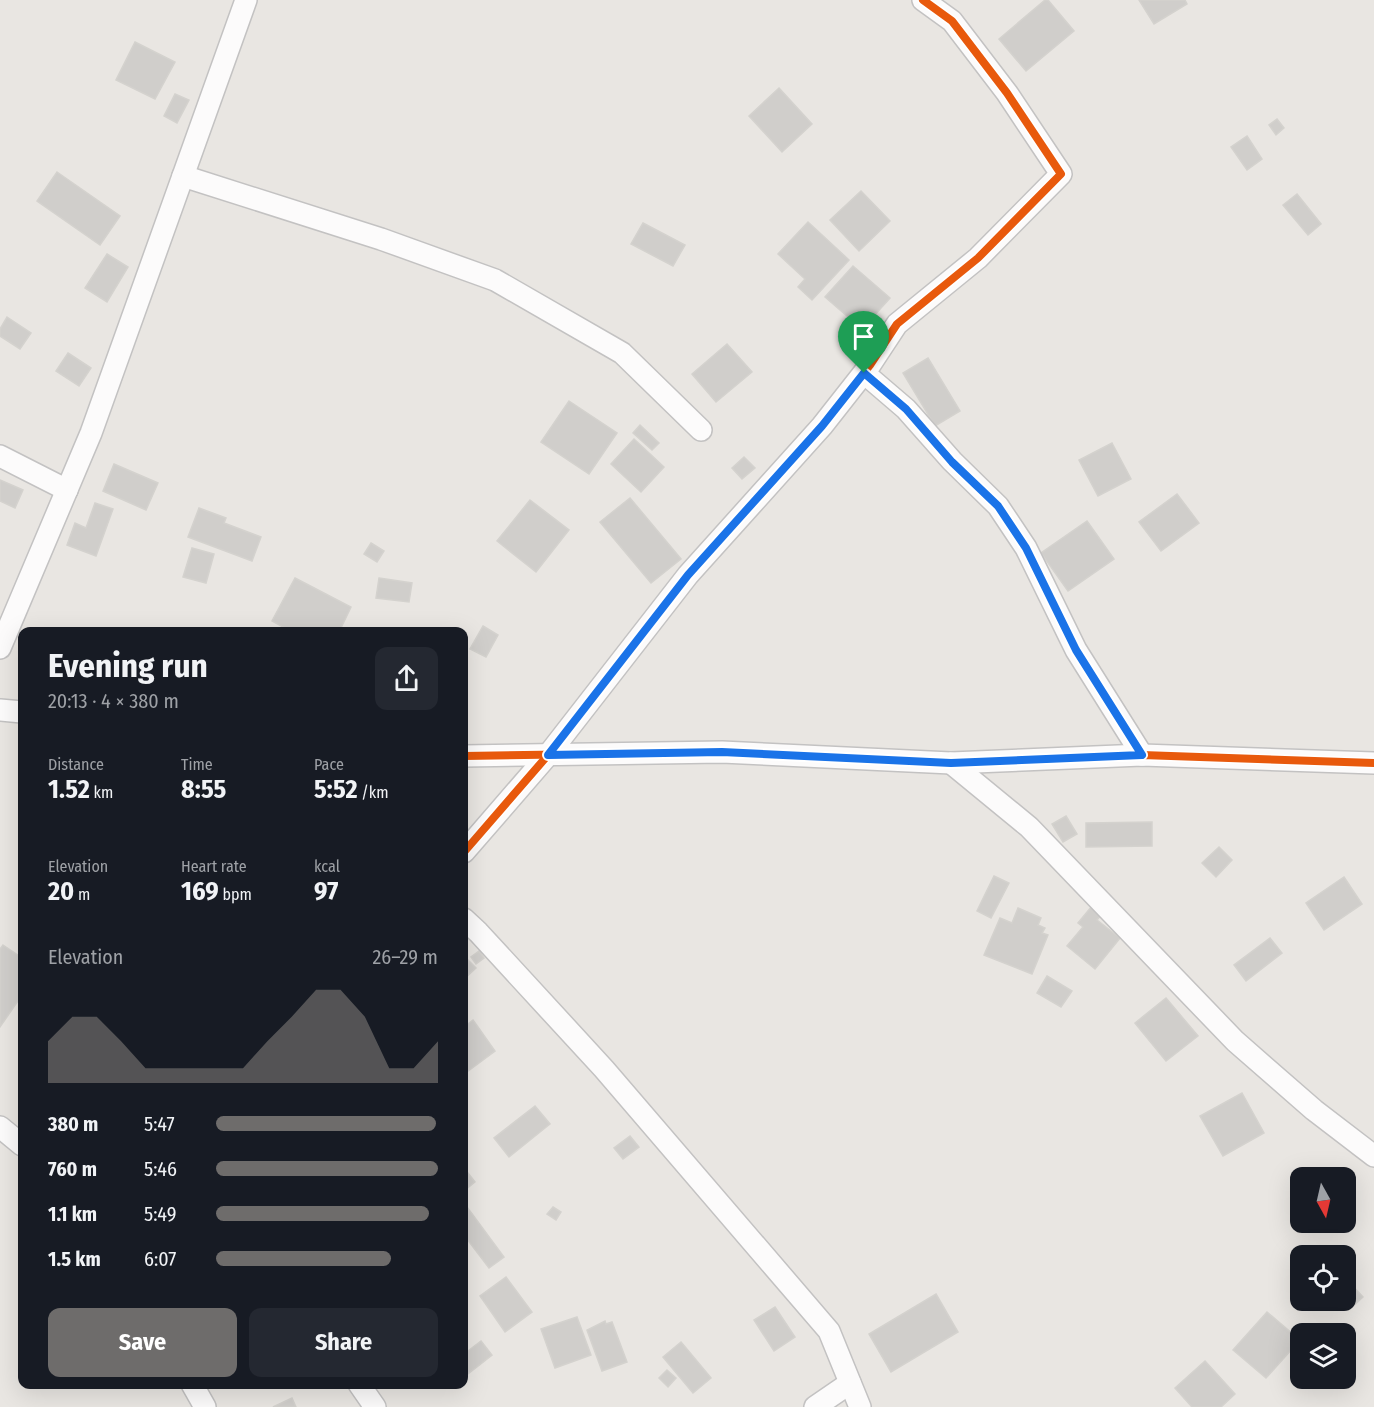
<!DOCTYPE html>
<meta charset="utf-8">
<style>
body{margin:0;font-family:"Fira Sans Condensed",sans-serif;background:#242831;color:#f1f3f6;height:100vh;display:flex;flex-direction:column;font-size:22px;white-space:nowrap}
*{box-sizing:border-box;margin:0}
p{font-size:20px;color:#9ea1a6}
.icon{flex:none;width:33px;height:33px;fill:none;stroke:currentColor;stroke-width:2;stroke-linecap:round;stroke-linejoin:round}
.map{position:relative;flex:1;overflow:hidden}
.side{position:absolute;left:18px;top:627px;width:450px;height:762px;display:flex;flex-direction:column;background:#171b24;border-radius:12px;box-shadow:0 6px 24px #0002}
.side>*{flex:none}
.needle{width:39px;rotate:172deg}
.tools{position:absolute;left:1290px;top:1167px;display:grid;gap:12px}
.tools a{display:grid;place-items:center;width:66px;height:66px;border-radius:12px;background:#171b24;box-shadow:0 6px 24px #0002;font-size:30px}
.pin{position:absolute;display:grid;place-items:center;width:51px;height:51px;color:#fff;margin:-62px -26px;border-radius:50% 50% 50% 0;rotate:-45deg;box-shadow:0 0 6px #0007}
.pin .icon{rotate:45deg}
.round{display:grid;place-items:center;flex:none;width:63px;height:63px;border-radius:12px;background:#242831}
.summary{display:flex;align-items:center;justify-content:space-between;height:102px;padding:0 30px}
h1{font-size:33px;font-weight:700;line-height:45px}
.stats{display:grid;grid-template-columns:repeat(3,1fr);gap:9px;height:102px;padding:6px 30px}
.stats div{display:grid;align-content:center}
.stats b{font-size:26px;font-weight:700}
.stats small{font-size:16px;font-weight:400}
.stats p{font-size:16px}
.chart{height:168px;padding:12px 30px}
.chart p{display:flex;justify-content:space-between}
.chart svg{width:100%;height:108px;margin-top:6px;fill:#6e6c6b;opacity:.7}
.button{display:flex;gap:12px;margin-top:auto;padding:12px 30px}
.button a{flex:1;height:69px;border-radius:12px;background:#6e6c6b;color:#fff;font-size:24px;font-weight:700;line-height:69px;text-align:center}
.button a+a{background:#242831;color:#f1f3f6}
ul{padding:0 30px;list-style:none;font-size:20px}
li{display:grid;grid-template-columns:96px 72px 1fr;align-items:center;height:45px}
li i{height:15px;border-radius:8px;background:#6e6c6b}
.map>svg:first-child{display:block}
.building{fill:#d0cecb;stroke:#d4d2ce;stroke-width:1.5}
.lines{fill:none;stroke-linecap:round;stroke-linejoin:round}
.minor-casing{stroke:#c3c2c2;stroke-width:24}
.minor{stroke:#fcfbfb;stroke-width:21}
.cycleway-casing{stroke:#fff;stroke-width:11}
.cycleway{stroke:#e8590c;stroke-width:8}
.route-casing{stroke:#fff;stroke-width:12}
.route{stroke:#1a73e8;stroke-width:8}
</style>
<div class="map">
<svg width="1374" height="1407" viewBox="0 0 1374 1407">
<rect width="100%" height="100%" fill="#e9e6e2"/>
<!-- building -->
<g class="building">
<polygon points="1045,0 1048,0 1074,31 1026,71 999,39"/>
<polygon points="1139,0 1185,0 1187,4 1154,24"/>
<polygon points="135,42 175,62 155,99 116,80"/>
<polygon points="779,88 812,124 782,152 749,116"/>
<polygon points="175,94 189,100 177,123 164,116"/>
<polygon points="1277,119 1284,128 1276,135 1269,125"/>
<polygon points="1247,136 1262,159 1247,170 1231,147"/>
<polygon points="57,172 120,216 100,245 37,201"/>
<polygon points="861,191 890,221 859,251 830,220"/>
<polygon points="1297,194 1321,224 1308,235 1283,205"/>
<polygon points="808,222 849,260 812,300 798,287 805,279 778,254"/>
<polygon points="643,223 685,245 673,266 631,244"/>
<polygon points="107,254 128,267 107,302 85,288"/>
<polygon points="853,266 890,298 862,329 825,297"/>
<polygon points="7,317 31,333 20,349 0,336 0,329"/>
<polygon points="727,344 752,372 716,402 692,374"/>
<polygon points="68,353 91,368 79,386 56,371"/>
<polygon points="928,358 960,411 935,426 903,373"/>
<polygon points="569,401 617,433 589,474 541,442"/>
<polygon points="640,425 659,443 652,450 633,433"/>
<polygon points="634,439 664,467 641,492 611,464"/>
<polygon points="1112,443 1131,479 1098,496 1079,460"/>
<polygon points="744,457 755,468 742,479 732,468"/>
<polygon points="114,464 158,483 146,510 103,491"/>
<polygon points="0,480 23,490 15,508 0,501"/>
<polygon points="1177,494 1199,523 1161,551 1139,522"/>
<polygon points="630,498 681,559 651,583 600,522"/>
<polygon points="530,500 569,530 536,572 497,541"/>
<polygon points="95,503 113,509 96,556 67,545 75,523 86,528"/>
<polygon points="199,508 226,518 224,523 261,537 252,561 188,537"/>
<polygon points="1087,521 1114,559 1068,591 1041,553"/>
<polygon points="371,543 384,551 377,562 364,554"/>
<polygon points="192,548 214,554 206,583 183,577"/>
<polygon points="295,578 351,607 339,632 292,632 272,621"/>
<polygon points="379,578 412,583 409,602 376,598"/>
<polygon points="483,626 498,635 486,657 470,649"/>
<polygon points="1066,816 1077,834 1063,842 1052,824"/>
<polygon points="1152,822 1152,846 1086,847 1086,823"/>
<polygon points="1219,847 1232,860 1216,877 1202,863"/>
<polygon points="994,876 1009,883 991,918 977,911"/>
<polygon points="1344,877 1362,904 1324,930 1306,903"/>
<polygon points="1092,906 1102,914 1097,920 1120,938 1095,969 1067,946 1083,927 1078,923"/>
<polygon points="1018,908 1041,918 1038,925 1045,928 1042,933 1048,935 1032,974 984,955 1000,918 1012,923"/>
<polygon points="1270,938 1282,953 1246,981 1234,965"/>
<polygon points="3,945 22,958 22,995 0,1027 0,949"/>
<polygon points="479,951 484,958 476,964 471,957"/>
<polygon points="464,956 476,968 464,979"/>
<polygon points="1047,976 1072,991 1061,1007 1037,993"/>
<polygon points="1166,998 1198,1036 1166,1061 1135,1023"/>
<polygon points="473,1020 495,1051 464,1074 464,1027"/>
<polygon points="1242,1093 1264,1133 1223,1156 1200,1116"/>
<polygon points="535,1106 550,1124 509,1157 494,1138"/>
<polygon points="630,1136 639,1147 623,1159 614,1148"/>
<polygon points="464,1168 475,1182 464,1191"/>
<polygon points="464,1203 504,1257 489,1268 464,1235"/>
<polygon points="553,1207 561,1212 556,1220 547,1214"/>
<polygon points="506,1277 532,1312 505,1332 480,1296"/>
<polygon points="1346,1279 1363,1297 1350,1309 1342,1300 1346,1300"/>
<polygon points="936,1294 958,1332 891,1372 869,1334"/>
<polygon points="775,1307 795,1337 774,1351 754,1320"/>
<polygon points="1267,1312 1300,1340 1266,1378 1233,1350"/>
<polygon points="577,1317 591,1355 555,1368 541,1329"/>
<polygon points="605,1321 606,1324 612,1322 627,1362 602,1371 587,1330"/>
<polygon points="481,1341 492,1355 464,1377 464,1354"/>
<polygon points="681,1342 711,1378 693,1393 663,1357"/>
<polygon points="1205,1361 1235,1394 1221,1407 1192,1407 1175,1388"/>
<polygon points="667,1370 676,1378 668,1387 659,1378"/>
<polygon points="292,1398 296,1407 273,1407"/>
</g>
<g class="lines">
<!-- minor casing -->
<g class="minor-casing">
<g id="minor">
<polyline points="183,176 381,239 495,280 622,353 701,430"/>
<polyline points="864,373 906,409 952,461 998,506 1026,548 1076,650 1142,755"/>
<polyline points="0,456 67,490"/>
<polyline points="0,648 91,433 246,0"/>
<polyline points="0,710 22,712"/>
<polyline points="464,756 722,752 951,763 1142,755 1374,763"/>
<polyline points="951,763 1029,827 1235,1041 1314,1110 1374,1156"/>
<polyline points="464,852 548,755 688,575 822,426 870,365 897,324 978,258 1061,174 1007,93 952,21 923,0"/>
<polyline points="464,919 478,932 604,1069 829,1331 860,1407"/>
<polyline points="0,1127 22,1145"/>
<polyline points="192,1384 205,1407"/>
<polyline points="359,1384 375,1407"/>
<polyline points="815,1407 850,1383"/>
</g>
</g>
<!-- minor -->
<use href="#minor" class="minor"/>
<!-- cycleway casing -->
<g class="cycleway-casing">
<g id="cycleway">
<polyline points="464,756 722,752 951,763 1142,755 1374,763"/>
<polyline points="464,852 548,755 688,575 822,426 870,365 897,324 978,258 1061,174 1007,93 952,21 923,0"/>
</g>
</g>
<!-- cycleway -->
<use href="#cycleway" class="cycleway"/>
</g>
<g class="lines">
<!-- route casing -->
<g class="route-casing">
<polygon id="route" points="864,373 906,409 952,462 998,506 1026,548 1076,650 1142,755 951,763 722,752 548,755 688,575 822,426"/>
</g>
<!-- route -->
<use href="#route" class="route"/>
</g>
</svg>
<div class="tools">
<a><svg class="needle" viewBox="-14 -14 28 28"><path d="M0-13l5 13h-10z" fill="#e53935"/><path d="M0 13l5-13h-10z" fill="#9ea1a6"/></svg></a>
<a><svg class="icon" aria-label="locate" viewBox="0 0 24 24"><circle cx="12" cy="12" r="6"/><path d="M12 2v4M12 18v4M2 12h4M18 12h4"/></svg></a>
<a><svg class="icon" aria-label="layers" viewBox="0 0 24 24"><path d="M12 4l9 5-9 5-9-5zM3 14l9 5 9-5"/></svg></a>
</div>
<div class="pin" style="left:864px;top:373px;background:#1e9e55"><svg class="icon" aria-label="arrive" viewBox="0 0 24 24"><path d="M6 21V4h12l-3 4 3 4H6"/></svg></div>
<section class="side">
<div class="summary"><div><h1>Evening run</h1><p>20:13 · 4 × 380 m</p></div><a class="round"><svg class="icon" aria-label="share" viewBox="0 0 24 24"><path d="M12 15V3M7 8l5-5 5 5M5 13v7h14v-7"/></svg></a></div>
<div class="stats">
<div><p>Distance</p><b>1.52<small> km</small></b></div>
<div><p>Time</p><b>8:55</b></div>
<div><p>Pace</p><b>5:52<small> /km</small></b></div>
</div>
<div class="stats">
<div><p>Elevation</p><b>20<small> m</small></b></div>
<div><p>Heart rate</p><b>169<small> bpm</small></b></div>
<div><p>kcal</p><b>97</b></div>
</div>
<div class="chart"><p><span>Elevation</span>26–29 m</p>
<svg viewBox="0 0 160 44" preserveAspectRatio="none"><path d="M0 44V27L10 17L20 17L30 27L40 38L50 38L60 38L70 38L80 38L90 27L100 17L110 6L120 6L130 17L140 38L150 38L160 27V44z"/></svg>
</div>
<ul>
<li><b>380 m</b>5:47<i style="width:99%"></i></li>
<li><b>760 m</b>5:46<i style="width:100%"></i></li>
<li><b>1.1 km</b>5:49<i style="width:96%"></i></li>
<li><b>1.5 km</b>6:07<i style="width:79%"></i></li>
</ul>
<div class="button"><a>Save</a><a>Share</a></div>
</section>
</div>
